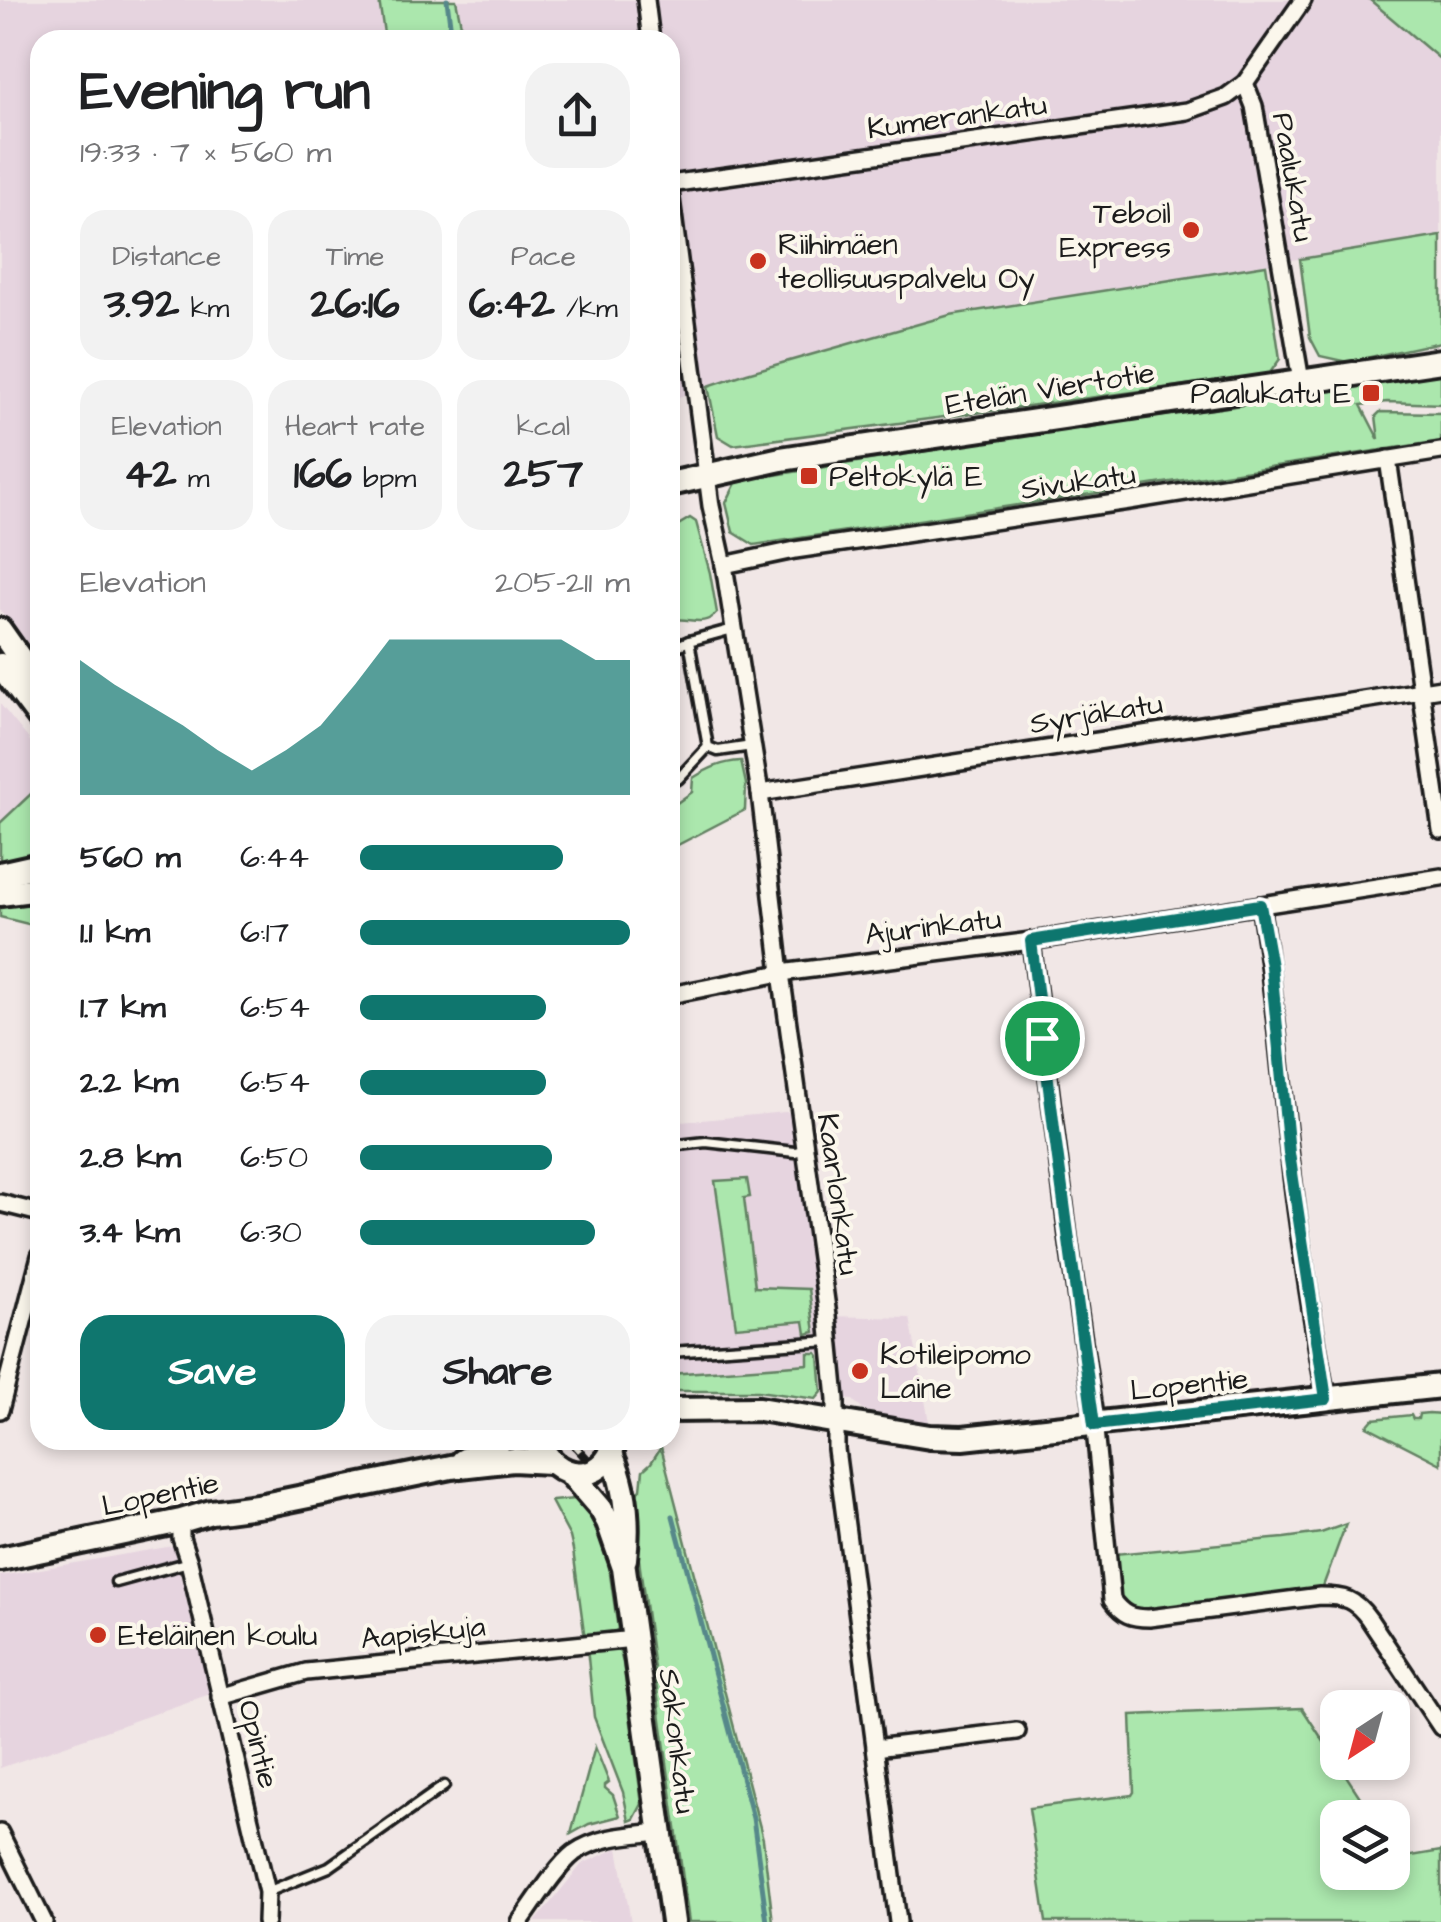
<!DOCTYPE html>
<meta charset="utf-8">
<style>
body{margin:0;font-family:"Architects Daughter",sans-serif;background:#f2f2f2;color:#202124;height:100vh;display:flex;flex-direction:column;font-size:38px;white-space:nowrap}
*{box-sizing:border-box;margin:0}
p{font-size:32px;color:#757577}
.icon{flex:none;width:55px;height:55px;fill:none;stroke:currentColor;stroke-width:2;stroke-linecap:round;stroke-linejoin:round}
.map{position:relative;flex:1;overflow:hidden}
.details{position:absolute;left:30px;top:30px;width:650px;height:1420px;display:flex;flex-direction:column;background:#fff;border-radius:30px;box-shadow:0 5px 15px #0003}
.details>*{flex:none}
.needle{width:65px;rotate:216deg}
.buttons{position:absolute;left:1320px;top:1690px;display:grid;gap:20px}
.buttons a{display:grid;place-items:center;width:90px;height:90px;border-radius:20px;background:#fff;box-shadow:0 5px 15px #0003;font-size:50px}
.pin{position:absolute;display:grid;place-items:center;width:85px;height:85px;color:#fff;margin:-42px;border:5px solid #fff;border-radius:50%;box-shadow:0 2px 10px #0007}
.round{display:grid;place-items:center;flex:none;width:105px;height:105px;border-radius:30px;background:#f2f2f2}
.head{display:flex;align-items:center;justify-content:space-between;height:170px;padding:0 50px}
h1{font-size:55px;font-weight:700;line-height:75px}
.metrics{display:grid;grid-template-columns:repeat(3,1fr);gap:15px;height:170px;padding:10px 50px}
.metrics div{display:grid;align-content:center;border-radius:25px;background:#f2f2f2;text-align:center}
.metrics b{font-size:42px;font-weight:700}
.metrics small{font-size:28px;font-weight:400}
.metrics p{font-size:28px}
.chart{height:280px;padding:20px 50px}
.chart p{display:flex;justify-content:space-between}
.chart svg{width:100%;height:180px;margin-top:10px;fill:#0f766e;opacity:.7}
.primary-button{display:flex;gap:20px;margin-top:auto;padding:20px 50px}
.primary-button a{flex:1;height:115px;border-radius:30px;background:#0f766e;color:#fff;font-size:40px;font-weight:700;line-height:115px;text-align:center}
.primary-button a+a{background:#f2f2f2;color:#202124}
ul{padding:0 50px;list-style:none;font-size:32px}
li{display:grid;grid-template-columns:160px 120px 1fr;align-items:center;height:75px}
li i{height:25px;border-radius:12px;background:#0f766e}
.map>svg:first-child{display:block}
.built{fill:#e6d4df}
.green{fill:#abe7ad;stroke:#648264;stroke-width:2.5}
.lines{fill:none;stroke-linecap:round;stroke-linejoin:round}
.stream{stroke:#57888a;stroke-width:5}
.lane-casing{stroke:#1c1c1c;stroke-width:15}
.street-casing{stroke:#1c1c1c;stroke-width:22}
.secondary-casing{stroke:#1c1c1c;stroke-width:30}
.lane{stroke:#fbf7ec;stroke-width:8}
.street{stroke:#fbf7ec;stroke-width:15}
.secondary{stroke:#fbf7ec;stroke-width:22}
.rail-casing{stroke:#1c1c1c;stroke-width:9}
.rail{stroke:#fbf7ec;stroke-width:5;stroke-dasharray:15;stroke-linecap:butt}
.route-casing{stroke:#fff;stroke-width:20}
.route{stroke:#0f766e;stroke-width:12}
.poi-dot{fill:#c8321e;stroke:#fbf7ec;stroke-width:4}
.labels{text-anchor:middle;stroke-width:8;stroke-linejoin:round;paint-order:stroke}
.street-label{font-size:30px;fill:#1c1c1c;stroke:#fbf7ec}
.poi-label{font-size:30px;fill:#1c1c1c;stroke:#fbf7ec;text-anchor:start}
</style>
<div class="map">
<svg width="1441" height="1922" viewBox="0 0 1441 1922">
<rect width="100%" height="100%" fill="#f1e7e6"/>
<filter id="ink" filterUnits="userSpaceOnUse"><feTurbulence type="fractalNoise" baseFrequency=".01" numOctaves="2"/><feDisplacementMap in="SourceGraphic" scale="20" xChannelSelector="R" yChannelSelector="G"/><feConvolveMatrix kernelMatrix="1 2 1 2 8 2 1 2 1" color-interpolation-filters="sRGB"/></filter>
<g filter="url(#ink)">
<!-- built -->
<g class="built">
<polygon points="0,0 1441,0 1441,236 950,315 747,373 670,400 670,40 40,40 40,659 0,610"/>
<polygon points="0,704 40,753 32,793 0,823"/>
<polygon points="785,1112 800,1113 828,1316 910,1318 929,1422 889,1417 863,1410 853,1400 836,1399 830,1352 808,1353 809,1364 670,1374 670,1123"/>
<polygon points="173,1546 210,1694 0,1768 0,1576"/>
<polygon points="618,1848 631,1922 535,1922 582,1864"/>
</g>
<!-- green -->
<g class="green">
<polygon points="379,0 456,0 464,40 385,40"/>
<polygon points="1370,0 1441,0 1441,60"/>
<polygon points="1441,236 1441,342 1347,362 1320,356 1310,337 1300,259"/>
<polygon points="1266,265 1280,359 1269,374 733,445 718,436 708,386 747,373 950,315"/>
<polygon points="1441,374 1441,404 1387,402 1361,405 1379,440 1376,416 1380,412 1441,413 1441,441 754,545 733,532 726,503 737,481 1034,434 1249,404"/>
<path d="M690,518L696,522L710,573L717,613C702,629 687,615 670,621V530Z"/>
<path d="M741,761L746,784L745,810L670,849V808L692,792L693,778C709,768 722,762 741,761Z"/>
<polygon points="40,762 40,859 0,868 0,823 32,793"/>
<polygon points="40,896 40,927 0,917 0,901"/>
<polygon points="747,1179 750,1197 744,1198 755,1287 809,1289 815,1332 806,1334 804,1321 736,1327 715,1181"/>
<polygon points="808,1353 817,1353 819,1356 822,1392 816,1399 758,1391 670,1391 670,1374 808,1364"/>
<polygon points="1429,1413 1441,1414 1441,1464 1367,1426 1373,1419 1411,1415 1413,1419 1418,1419 1419,1414"/>
<polygon points="661,1447 763,1839 773,1922 689,1922 630,1495 641,1489 643,1470 651,1463"/>
<polygon points="575,1499 584,1500 604,1533 618,1629 614,1633 588,1637 584,1632 573,1550 570,1537 551,1501"/>
<polygon points="1346,1524 1322,1589 1147,1613 1135,1611 1121,1601 1114,1554 1284,1538 1321,1533"/>
<polygon points="613,1647 620,1652 623,1663 642,1804 634,1819 629,1821 623,1792 594,1717 587,1648"/>
<polygon points="1302,1708 1373,1817 1338,1818 1338,1872 1392,1872 1393,1847 1400,1858 1441,1851 1441,1922 1046,1922 1029,1808 1132,1795 1134,1792 1131,1715"/>
<polygon points="595,1747 609,1782 605,1785 605,1788 613,1795 620,1816 589,1824 571,1834"/>
</g>
<g class="lines">
<!-- stream -->
<g class="stream">
<polyline points="447,0 452,40"/>
<polyline points="673,1516 753,1818 767,1922"/>
</g>
<!-- lane casing -->
<g class="lane-casing">
<g id="lane">
<polyline points="733,629 689,641 708,747 718,751 752,746"/>
<polyline points="670,649 689,641"/>
<polyline points="670,780 678,779 708,747"/>
<polyline points="670,1146 706,1142 795,1152 805,1149"/>
<polyline points="670,1352 830,1341"/>
<polyline points="116,1582 189,1562"/>
<polyline points="267,1892 329,1867 444,1786"/>
</g>
</g>
<!-- street casing -->
<g class="street-casing">
<g id="street">
<polyline points="646,0 651,40"/>
<polyline points="1245,83 1254,106 1301,381"/>
<polyline points="670,184 1187,111 1226,97 1245,83 1303,0"/>
<polyline points="670,191 711,506 724,565 760,793 781,973 828,1316 836,1399 836,1449 898,1922"/>
<polyline points="1388,459 1441,830"/>
<polyline points="724,565 795,550 1129,501 1441,451"/>
<polyline points="760,793 1441,688"/>
<path d="M1260,905C1274,986 1280,1067 1289,1149C1298,1233 1312,1316 1326,1399"/>
<path d="M1031,941L1068,1237L1093,1410L1112,1600C1123,1615 1131,1618 1149,1618L1320,1596C1344,1596 1355,1599 1369,1619L1441,1727"/>
<polyline points="670,995 781,973 1031,941 1441,877"/>
<polyline points="0,1203 40,1213"/>
<polyline points="0,1410 40,1256"/>
<polyline points="181,1521 181,1538 189,1562 267,1892 266,1922"/>
<polyline points="220,1697 306,1672 634,1639"/>
<polyline points="875,1748 1017,1731"/>
<polyline points="0,1833 44,1922"/>
<path d="M520,1922C534,1903 556,1867 574,1853C598,1836 632,1835 659,1832"/>
</g>
</g>
<!-- secondary casing -->
<g class="secondary-casing">
<g id="secondary">
<polyline points="670,484 781,459 1441,361"/>
<polyline points="0,630 40,687"/>
<polyline points="0,665 40,718"/>
<polyline points="0,874 40,865"/>
<polyline points="0,894 40,889"/>
<polyline points="670,1410 759,1409 930,1437 963,1438 1441,1386"/>
<path d="M539,1440C553,1483 605,1485 614,1443"/>
<path d="M611,1454C626,1486 629,1524 625,1559"/>
<polyline points="463,1461 501,1440"/>
<polyline points="570,1473 601,1509 608,1522 624,1568 673,1922"/>
<polyline points="0,1559 181,1521 211,1512 264,1505 451,1467 513,1460 550,1462"/>
</g>
</g>
<!-- lane -->
<use href="#lane" class="lane"/>
<!-- street -->
<use href="#street" class="street"/>
<!-- secondary -->
<use href="#secondary" class="secondary"/>
<!-- rail casing -->
<g class="rail-casing">
<polyline id="rail" points="570,1440 586,1458"/>
</g>
<!-- rail -->
<use href="#rail" class="rail"/>
</g>
</g>
<g class="lines" filter="url(#ink)">
<!-- route casing -->
<g class="route-casing">
<polygon id="route" points="1260,905 1271,966 1289,1153 1326,1399 1094,1425 1055,1137 1031,941"/>
</g>
<!-- route -->
<use href="#route" class="route"/>
</g>
<!-- markers -->
<g class="poi-dot">
<circle cx="1191" cy="230" r="10"/>
<circle cx="758" cy="261" r="10"/>
<rect x="1361" y="383" width="20" height="20" rx="5"/>
<rect x="799" y="466" width="20" height="20" rx="5"/>
<circle cx="860" cy="1371" r="10"/>
<circle cx="98" cy="1635" r="10"/>
</g>
<g class="labels">
<!-- street labels -->
<g class="street-label">
<text transform="translate(957 116) rotate(-8)" y="10">Kumerankatu</text>
<text transform="translate(1294 177) rotate(80)" y="10">Paalukatu</text>
<text transform="translate(1050 388) rotate(-9)" y="10">Etelän Viertotie</text>
<text transform="translate(1078 481) rotate(-8)" y="10">Sivukatu</text>
<text transform="translate(1096 713) rotate(-9)" y="10">Syrjäkatu</text>
<text transform="translate(933 926) rotate(-7)" y="10">Ajurinkatu</text>
<text transform="translate(839 1194) rotate(82)" y="10">Kaarlonkatu</text>
<text transform="translate(1189 1384) rotate(-6)" y="10">Lopentie</text>
<text transform="translate(160 1494) rotate(-12)" y="10">Lopentie</text>
<text transform="translate(423 1632) rotate(-6)" y="10">Aapiskuja</text>
<text transform="translate(678 1741) rotate(83)" y="10">Sakonkatu</text>
<text transform="translate(259 1744) rotate(76)" y="10">Opintie</text>
</g>
<!-- poi labels -->
<g class="poi-label">
<text x="1171" y="223" text-anchor="end">Teboil<tspan x="1171" dy="34">Express</tspan></text>
<text x="778" y="254">Riihimäen<tspan x="778" dy="34">teollisuuspalvelu Oy</tspan></text>
<text x="1351" y="403" text-anchor="end">Paalukatu E</text>
<text x="829" y="486">Peltokylä E</text>
<text x="880" y="1364">Kotileipomo<tspan x="880" dy="34">Laine</tspan></text>
<text x="118" y="1645">Eteläinen koulu</text>
</g>
</g>
</svg>
<div class="buttons">
<a><svg class="needle" viewBox="-14 -14 28 28"><path d="M0-13l5 13h-10z" fill="#e53935"/><path d="M0 13l5-13h-10z" fill="#757577"/></svg></a>
<a><svg class="icon" aria-label="layers" viewBox="0 0 24 24"><path d="M12 4l9 5-9 5-9-5zM3 14l9 5 9-5"/></svg></a>
</div>
<div class="pin" style="left:1042px;top:1038px;background:#1e9e55"><svg class="icon" aria-label="arrive" viewBox="0 0 24 24"><path d="M6 21V4h12l-3 4 3 4H6"/></svg></div>
<section class="details">
<div class="head"><div><h1>Evening run</h1><p>19:33 · 7 × 560 m</p></div><a class="round"><svg class="icon" aria-label="share" viewBox="0 0 24 24"><path d="M12 15V3M7 8l5-5 5 5M5 13v7h14v-7"/></svg></a></div>
<div class="metrics">
<div><p>Distance</p><b>3.92<small> km</small></b></div>
<div><p>Time</p><b>26:16</b></div>
<div><p>Pace</p><b>6:42<small> /km</small></b></div>
</div>
<div class="metrics">
<div><p>Elevation</p><b>42<small> m</small></b></div>
<div><p>Heart rate</p><b>166<small> bpm</small></b></div>
<div><p>kcal</p><b>257</b></div>
</div>
<div class="chart"><p><span>Elevation</span>205–211 m</p>
<svg viewBox="0 0 160 44" preserveAspectRatio="none"><path d="M0 44V11L10 17L20 22L30 27L40 33L50 38L60 33L70 27L80 17L90 6L100 6L110 6L120 6L130 6L140 6L150 11L160 11V44z"/></svg>
</div>
<ul>
<li><b>560 m</b>6:44<i style="width:75%"></i></li>
<li><b>1.1 km</b>6:17<i style="width:100%"></i></li>
<li><b>1.7 km</b>6:54<i style="width:69%"></i></li>
<li><b>2.2 km</b>6:54<i style="width:69%"></i></li>
<li><b>2.8 km</b>6:50<i style="width:71%"></i></li>
<li><b>3.4 km</b>6:30<i style="width:87%"></i></li>
</ul>
<div class="primary-button"><a>Save</a><a>Share</a></div>
</section>
</div>
